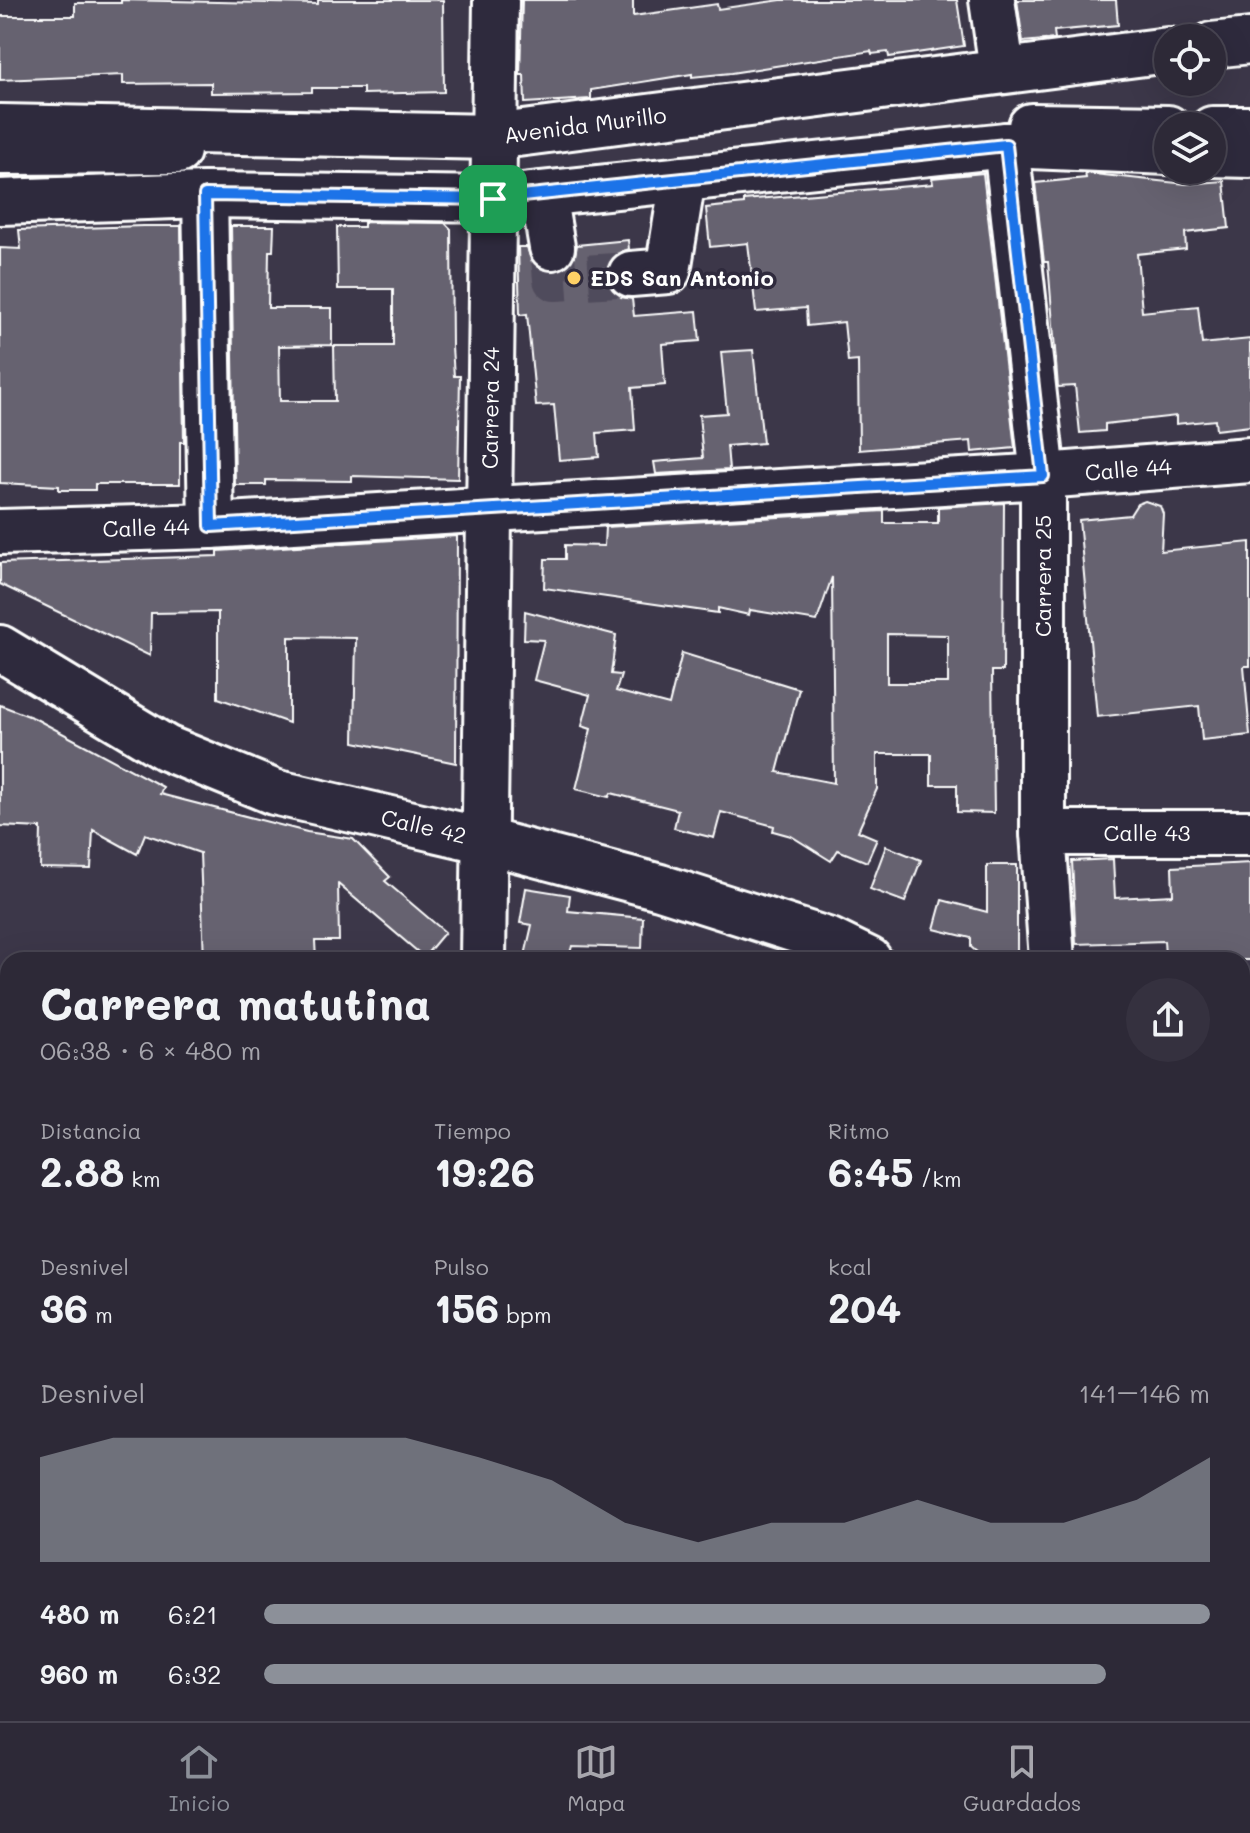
<!DOCTYPE html>
<html lang="es">
<meta charset="utf-8">
<style>
body{margin:0;font-family:Mali,sans-serif;background:#35313f;color:#f1f3f6;height:100vh;display:flex;flex-direction:column;font-size:30px;white-space:nowrap}
*{box-sizing:border-box;margin:0}
p{font-size:26px;color:#a7a6ad}
.icon{flex:none;width:44px;height:44px;fill:none;stroke:currentColor;stroke-width:2;stroke-linecap:round;stroke-linejoin:round}
.map{position:relative;flex:1;overflow:hidden}
.sheet{position:absolute;left:0px;top:952px;width:1250px;height:770px;display:flex;flex-direction:column;background:#2d2937;border-radius:24px 24px 0 0;box-shadow:0 8px 32px #0002,0 0 0 2px #484552}
.sheet>*{flex:none}
.buttons{position:absolute;left:1154px;top:24px;display:grid;gap:16px}
.buttons a{display:grid;place-items:center;width:72px;height:72px;border-radius:50%;background:#2d2937;box-shadow:0 8px 32px #0002,0 0 0 2px #484552;font-size:40px}
.pin{position:absolute;display:grid;place-items:center;width:68px;height:68px;color:#fff;margin:-34px;border-radius:16px;box-shadow:0 4px 12px #0006}
.round{display:grid;place-items:center;flex:none;width:84px;height:84px;border-radius:42px;background:#35313f}
.summary{display:flex;align-items:center;justify-content:space-between;height:136px;padding:0 40px}
h1{font-size:44px;font-weight:700;line-height:60px}
.stats{display:grid;grid-template-columns:repeat(3,1fr);gap:12px;height:136px;padding:8px 40px}
.stats div{display:grid;align-content:center}
.stats b{font-size:40px;font-weight:700}
.stats small{font-size:22px;font-weight:400}
.stats p{font-size:22px}
.chart{height:224px;padding:16px 40px}
.chart p{display:flex;justify-content:space-between}
.chart svg{width:100%;height:144px;margin-top:8px;fill:#8c9099;opacity:.7}
ul{padding:0 40px;list-style:none;font-size:26px}
li{display:grid;grid-template-columns:128px 96px 1fr;align-items:center;height:60px}
li i{height:20px;border-radius:10px;background:#8c9099}
.tab-bar{display:flex;justify-content:space-around;align-items:center;height:112px;border-top:2px solid #484552;background:#2d2937;font-size:22px;color:#a7a6ad}
.tab-bar a{display:grid;justify-items:center;gap:4px}
.tab-bar .on{color:#8c9099}
.map>svg:first-child{display:block}
.building{fill:#666270;stroke:#fff;stroke-width:2;fill-rule:evenodd}
.lines{fill:none;stroke-linecap:round;stroke-linejoin:round}
.minor-tunnel{stroke:#504b5b;stroke-width:44;stroke-dasharray:44 22;stroke-linecap:butt}
.minor-casing{stroke:#fff;stroke-width:50}
.major-casing{stroke:#fff;stroke-width:50}
.minor{stroke:#2f2a3d;stroke-width:44}
.major{stroke:#2f2a3d;stroke-width:44}
.route-casing{stroke:#fff;stroke-width:16}
.route{stroke:#1a73e8;stroke-width:10}
.poi-dot{fill:#ffd166;stroke:#2f2a3d;stroke-width:3}
.labels{text-anchor:middle;stroke-width:7;stroke-linejoin:round;paint-order:stroke}
.street-label{font-size:22px;fill:#fff;stroke:#2f2a3d}
.poi-label{font-size:22px;font-weight:bold;fill:#fff;stroke:#2f2a3d;text-anchor:start}
</style>
<div class="map">
<svg width="1250" height="1721" viewBox="0 0 1250 1721">
<rect width="100%" height="100%" fill="#3c3749"/>
<filter id="ink" filterUnits="userSpaceOnUse"><feTurbulence type="fractalNoise" baseFrequency=".0125" numOctaves="2"/><feDisplacementMap in="SourceGraphic" scale="16" xChannelSelector="R" yChannelSelector="G"/><feConvolveMatrix kernelMatrix="1 2 1 2 8 2 1 2 1" color-interpolation-filters="sRGB"/></filter>
<g filter="url(#ink)">
<!-- building -->
<g class="building">
<polygon points="121,0 318,4 318,0 443,0 444,92 363,94 363,88 312,88 312,92 211,93 211,83 123,84 123,75 0,80 0,16 75,16 75,3 121,3"/>
<polygon points="522,0 633,0 633,16 717,4 718,9 781,0 957,0 964,46 889,57 888,52 872,54 871,51 731,73 692,77 692,74 591,90 591,99 525,103 524,75 520,75"/>
<polygon points="1017,0 1116,0 1118,25 1054,31 1055,39 1023,42"/>
<polygon points="983,173 1015,448 972,452 971,441 859,450 858,361 848,362 844,322 807,326 806,308 756,312 748,243 710,247 706,208 744,204 744,200 933,184 932,178"/>
<polygon points="1085,173 1186,184 1224,181 1229,228 1185,233 1186,249 1137,254 1142,312 1198,306 1202,344 1250,339 1250,426 1216,430 1215,420 1176,424 1176,416 1105,424 1105,431 1080,433 1075,386 1058,387 1048,262 1044,262 1035,183 1086,178"/>
<polygon points="364,222 445,223 451,229 452,347 454,376 460,376 458,479 352,476 352,481 266,480 266,485 235,485 231,226 274,226 273,251 269,251 268,308 332,308 332,345 279,346 280,401 335,401 334,346 393,346 393,289 338,289 337,227 364,227"/>
<polygon points="143,226 181,226 184,442 180,442 180,484 95,484 95,490 59,490 59,486 0,483 0,248 21,249 19,230"/>
<polygon points="628,240 629,249 616,254 608,264 606,277 611,289 621,297 632,299 634,316 697,311 700,341 662,344 665,385 632,388 635,430 597,433 599,457 559,460 554,405 536,406 527,314 520,315 518,247 527,247 532,262 543,270 555,272 568,266 575,256 577,245"/>
<polygon points="753,350 763,443 727,446 729,470 656,474 654,462 703,458 699,415 727,413 721,352"/>
<polygon points="1145,501 1160,506 1163,514 1161,551 1250,542 1250,666 1244,666 1250,735 1202,740 1199,706 1097,717 1079,520 1130,515 1137,504"/>
<path d="M1004,503L1003,671H992L994,813L957,812V785H931V754H877V789L858,831L877,839L867,862L838,850L831,861L791,836L773,831L774,826L721,812L714,838L674,828L678,810L611,793L609,797L576,789L591,729L582,726L590,695L534,680L544,640L524,639L525,611L616,635L611,674L621,675L616,691L669,705L682,653L799,689L777,772L834,783L832,577L817,621L750,610L749,615L718,608V613L544,588L545,559H565V545L604,546L605,527L884,511V523H938V507ZM887,634L948,635V683H887Z"/>
<polygon points="457,536 456,763 354,742 356,638 289,637 289,723 218,698 218,612 151,613 150,656 0,584 0,563 218,556 218,551"/>
<polygon points="0,705 34,718 163,787 160,794 307,832 353,839 390,877 385,881 445,932 424,957 338,884 339,941 315,941 316,960 204,960 200,853 145,834 137,854 93,830 91,869 40,868 41,828 0,826"/>
<polygon points="886,846 921,860 905,902 870,889"/>
<polygon points="1113,859 1115,898 1173,895 1172,867 1250,863 1250,960 1199,960 1198,953 1165,955 1164,941 1076,944 1072,861"/>
<polygon points="987,865 1017,865 1017,960 986,960 971,947 971,938 934,929 942,900 987,912"/>
<polygon points="526,888 570,895 568,911 643,918 642,948 572,946 568,960 524,960 532,925 520,923"/>
</g>
<g class="lines">
<!-- minor-tunnel -->
<polyline class="minor-tunnel" points="552,247 555,279 631,274"/>
<!-- minor casing -->
<g class="minor-casing">
<g id="minor">
<polyline points="992,0 1002,69"/>
<polyline points="1031,126 1168,128"/>
<polyline points="1212,129 1250,129"/>
<polyline points="1006,145 1043,476 1043,833 1052,960"/>
<polyline points="0,152 178,151"/>
<polyline points="543,194 552,247"/>
<polyline points="205,195 211,526"/>
<polyline points="631,274 668,271 683,179"/>
<path id="s1" d="M0,532L211,526L1043,476L1250,460"/>
<path id="s2" d="M1043,833H1250"/>
<path id="s3" d="M483,960L496,0"/>
<polyline points="0,1121 8,1121"/>
<polyline points="1242,1152 1250,1153"/>
<polyline points="0,1579 8,1579"/>
<polyline points="1242,1595 1250,1595"/>
<polyline points="487,1714 487,1721"/>
<polyline points="1048,1714 1048,1721"/>
<polyline points="220,1721 220,1714"/>
</g>
</g>
<!-- major casing -->
<g class="major-casing">
<g id="major">
<polyline points="1212,45 1250,41"/>
<path id="s4" d="M0,127L493,137L1168,50"/>
<polyline points="1212,154 1250,155"/>
<polyline points="0,202 205,195 493,199 1006,145 1168,152"/>
<path id="s5" d="M0,648L166,748L274,792L482,840L660,887L830,941L869,960"/>
<polyline points="1242,1245 1250,1250"/>
</g>
</g>
<!-- minor -->
<use href="#minor" class="minor"/>
<!-- major -->
<use href="#major" class="major"/>
</g>
</g>
<g class="lines" filter="url(#ink)">
<!-- route casing -->
<g class="route-casing">
<polygon id="route" points="1006,145 1043,476 211,526 205,195 493,199"/>
</g>
<!-- route -->
<use href="#route" class="route"/>
</g>
<!-- markers -->
<circle class="poi-dot" cx="574" cy="278" r="8"/>
<g class="labels">
<!-- street labels -->
<g class="street-label">
<text dy="8" stroke="none"><textPath href="#s4" startOffset="586">Avenida Murillo</textPath></text>
<text dy="8" stroke="none"><textPath href="#s3" startOffset="552">Carrera 24</textPath></text>
<text dy="8" stroke="none"><textPath href="#s1" startOffset="1130">Calle 44</textPath></text>
<text dy="8" stroke="none"><textPath href="#s1" startOffset="146">Calle 44</textPath></text>
<text transform="translate(1043 576) rotate(-90)" y="8">Carrera 25</text>
<text dy="8" stroke="none"><textPath href="#s5" startOffset="464">Calle 42</textPath></text>
<text dy="8" stroke="none"><textPath href="#s2" startOffset="104">Calle 43</textPath></text>
</g>
<!-- poi labels -->
<g class="poi-label">
<text x="590" y="286">EDS San Antonio</text>
</g>
</g>
</svg>
<div class="buttons">
<a><svg class="icon" aria-label="locate" viewBox="0 0 24 24"><circle cx="12" cy="12" r="6"/><path d="M12 2v4M12 18v4M2 12h4M18 12h4"/></svg></a>
<a><svg class="icon" aria-label="layers" viewBox="0 0 24 24"><path d="M12 4l9 5-9 5-9-5zM3 14l9 5 9-5"/></svg></a>
</div>
<div class="pin" style="left:493px;top:199px;background:#1e9e55"><svg class="icon" aria-label="arrive" viewBox="0 0 24 24"><path d="M6 21V4h12l-3 4 3 4H6"/></svg></div>
<section class="sheet">
<div class="summary"><div><h1>Carrera matutina</h1><p>06:38 · 6 × 480 m</p></div><a class="round"><svg class="icon" aria-label="share" viewBox="0 0 24 24"><path d="M12 15V3M7 8l5-5 5 5M5 13v7h14v-7"/></svg></a></div>
<div class="stats">
<div><p>Distancia</p><b>2.88<small> km</small></b></div>
<div><p>Tiempo</p><b>19:26</b></div>
<div><p>Ritmo</p><b>6:45<small> /km</small></b></div>
</div>
<div class="stats">
<div><p>Desnivel</p><b>36<small> m</small></b></div>
<div><p>Pulso</p><b>156<small> bpm</small></b></div>
<div><p>kcal</p><b>204</b></div>
</div>
<div class="chart"><p><span>Desnivel</span>141–146 m</p>
<svg viewBox="0 0 160 44" preserveAspectRatio="none"><path d="M0 44V12L10 6L20 6L30 6L40 6L50 6L60 12L70 19L80 32L90 38L100 32L110 32L120 25L130 32L140 32L150 25L160 12V44z"/></svg>
</div>
<ul>
<li><b>480 m</b>6:21<i style="width:100%"></i></li>
<li><b>960 m</b>6:32<i style="width:89%"></i></li>
</ul>
</section>
</div>
<nav class="tab-bar">
<a class="on"><svg class="icon" aria-label="home" viewBox="0 0 24 24"><path d="M3 11l9-7 9 7M6 9v11h12V9"/></svg>Inicio</a>
<a><svg class="icon" aria-label="map" viewBox="0 0 24 24"><path d="M3 6l6-2 6 2 6-2v14l-6 2-6-2-6 2zM9 4v14M15 6v14"/></svg>Mapa</a>
<a><svg class="icon" aria-label="saved" viewBox="0 0 24 24"><path d="M7 4h10v16l-5-4-5 4z"/></svg>Guardados</a>
</nav>
